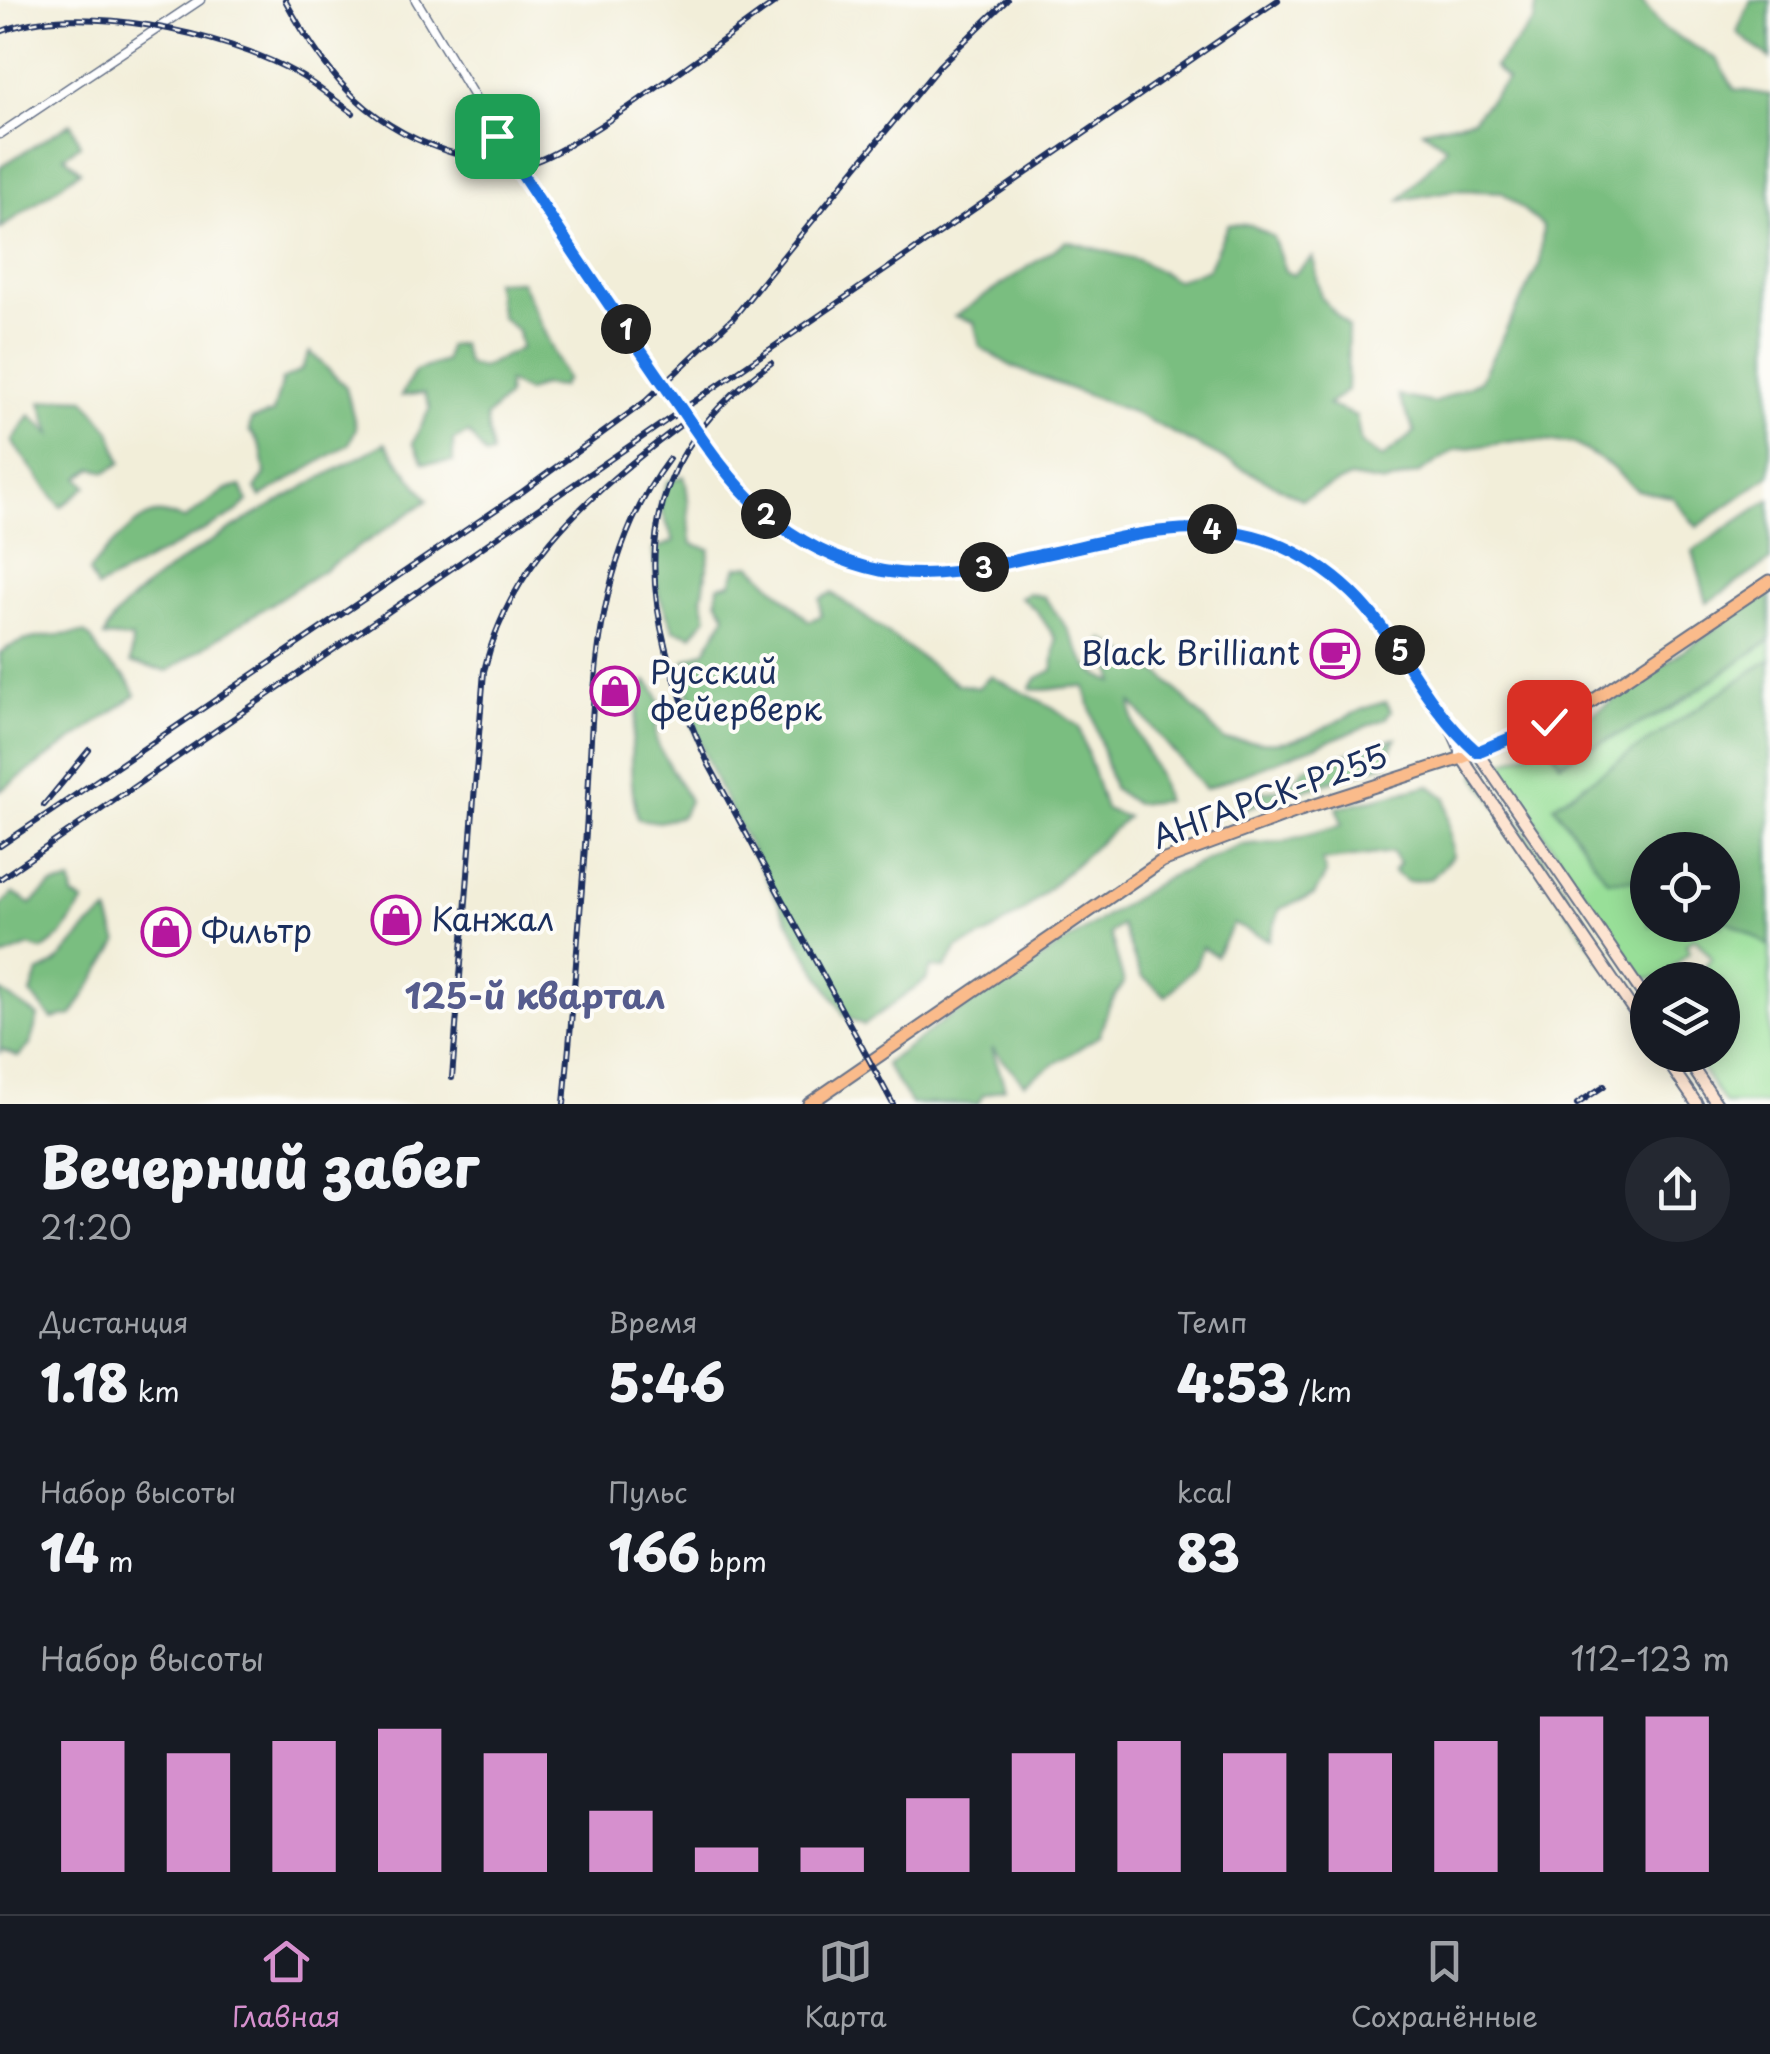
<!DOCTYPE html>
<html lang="ru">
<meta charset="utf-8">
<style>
body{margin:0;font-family:"Playpen Sans",sans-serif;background:#242831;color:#f1f3f6;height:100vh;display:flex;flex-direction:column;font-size:38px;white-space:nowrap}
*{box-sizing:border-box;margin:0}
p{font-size:32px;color:#9ea1a6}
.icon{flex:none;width:55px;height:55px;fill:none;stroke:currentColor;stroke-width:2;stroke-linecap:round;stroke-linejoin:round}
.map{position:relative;height:1104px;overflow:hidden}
.drawer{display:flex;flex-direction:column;background:#171b24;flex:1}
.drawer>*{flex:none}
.fabs{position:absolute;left:1630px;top:832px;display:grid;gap:20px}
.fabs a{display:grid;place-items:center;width:110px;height:110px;border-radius:50%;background:#171b24;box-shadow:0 5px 25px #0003;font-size:50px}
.pin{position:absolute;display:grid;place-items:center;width:85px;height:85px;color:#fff;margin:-42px;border-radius:20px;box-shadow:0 5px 15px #0006}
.km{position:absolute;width:50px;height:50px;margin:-25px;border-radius:50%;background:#222;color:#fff;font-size:28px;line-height:50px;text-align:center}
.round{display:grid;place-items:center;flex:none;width:105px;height:105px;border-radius:52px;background:#242831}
.overview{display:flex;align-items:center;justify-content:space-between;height:170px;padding:0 40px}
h1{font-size:55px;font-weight:800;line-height:75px}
.figures{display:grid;grid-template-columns:repeat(3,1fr);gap:15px;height:170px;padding:10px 40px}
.figures div{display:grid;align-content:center}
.figures b{font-size:50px;font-weight:800}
.figures small{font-size:28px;font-weight:400}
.figures p{font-size:28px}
.chart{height:280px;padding:20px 40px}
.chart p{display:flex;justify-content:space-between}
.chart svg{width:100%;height:180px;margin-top:10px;stroke:#d690ce;stroke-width:6}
.tab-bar{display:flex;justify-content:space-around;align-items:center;height:140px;border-top:2px solid #363941;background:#171b24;font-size:28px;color:#9ea1a6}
.tab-bar a{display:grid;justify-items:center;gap:5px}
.tab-bar .active{color:#d690ce}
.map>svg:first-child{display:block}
.green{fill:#98df98;stroke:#5a877b;stroke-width:2.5}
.forest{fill:#7abe80;stroke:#4a766f;stroke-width:2.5}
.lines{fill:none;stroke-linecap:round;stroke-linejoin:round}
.minor-casing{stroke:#667289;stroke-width:11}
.secondary-casing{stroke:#667289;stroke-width:14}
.primary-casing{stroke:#667289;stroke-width:15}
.minor{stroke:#fff;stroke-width:8}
.secondary{stroke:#fde4d1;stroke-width:10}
.primary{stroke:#fabb8b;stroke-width:11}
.rail-casing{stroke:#1b2f5e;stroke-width:6}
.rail{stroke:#fdfcf7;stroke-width:2.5;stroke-dasharray:8;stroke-linecap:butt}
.minor-bridge-casing{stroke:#667289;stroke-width:11;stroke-linecap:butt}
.minor-bridge{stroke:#fff;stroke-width:8}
.route-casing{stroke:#fff;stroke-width:20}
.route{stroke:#1a73e8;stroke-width:12}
.labels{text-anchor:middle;stroke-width:8;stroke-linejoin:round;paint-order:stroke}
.poi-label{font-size:32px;fill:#1b2f5e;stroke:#fdfcf7;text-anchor:start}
.street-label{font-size:32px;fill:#1b2f5e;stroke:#fdfcf7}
.neighbourhood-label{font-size:35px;font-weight:bold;fill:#565c8d;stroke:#fdfcf7}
</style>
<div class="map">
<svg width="1770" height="1104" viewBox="0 0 1770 1104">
<rect width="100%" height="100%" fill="#fdfcf7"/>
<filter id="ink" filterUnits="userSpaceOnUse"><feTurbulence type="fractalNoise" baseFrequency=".01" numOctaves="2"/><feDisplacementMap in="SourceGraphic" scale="20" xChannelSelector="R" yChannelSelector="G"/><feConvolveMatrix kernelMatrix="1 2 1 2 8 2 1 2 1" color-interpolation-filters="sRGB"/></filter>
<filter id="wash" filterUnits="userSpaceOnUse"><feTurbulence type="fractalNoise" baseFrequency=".0048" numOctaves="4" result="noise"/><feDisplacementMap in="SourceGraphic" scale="40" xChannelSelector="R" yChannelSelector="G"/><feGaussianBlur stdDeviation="2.25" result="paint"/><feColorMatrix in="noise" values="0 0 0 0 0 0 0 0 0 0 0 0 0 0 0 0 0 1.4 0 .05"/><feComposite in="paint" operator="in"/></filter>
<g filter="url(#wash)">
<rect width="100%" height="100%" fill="#f2eed9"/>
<!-- green -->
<g class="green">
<path d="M1770,640V659L1554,806L1607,879L1647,880L1648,925H1722L1723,918L1770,946V1104H1725L1692,1055H1722V980H1713L1705,965L1712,958L1695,938L1686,944L1689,952C1673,964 1663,985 1641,977L1503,775V762L1549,745L1560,763L1671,709Z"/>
<polygon points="1482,770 1612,959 1605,965 1476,775"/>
</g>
<!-- forest -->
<g class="forest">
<polygon points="1537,0 1641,0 1663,28 1718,60 1734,89 1770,95 1770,475 1697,527 1672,497 1637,490 1610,466 1573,443 1522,440 1455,450 1419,473 1385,483 1350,477 1302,499 1132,412 1013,367 980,347 974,322 955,316 1067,241 1138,260 1176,280 1208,269 1228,224 1251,225 1273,237 1285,271 1293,275 1313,257 1321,298 1348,327 1347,390 1328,405 1356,416 1361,444 1382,458 1415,432 1398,396 1434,403 1480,381 1540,263 1543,226 1502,192 1455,190 1400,200 1447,147 1422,130 1473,119 1507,80 1494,67 1534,22"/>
<polygon points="1751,0 1770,0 1770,59 1737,32"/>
<polygon points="71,123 80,145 64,156 80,171 0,229 0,167"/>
<polygon points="494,281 521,281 566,379 561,387 542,385 527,392 508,382 507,397 486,417 492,454 486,456 469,433 453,440 453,462 424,463 413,443 430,408 424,393 401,396 415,371 445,361 448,346 461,344 467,364 481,368 521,348 518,331 501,317"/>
<path d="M310,352L346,387L356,428L349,444L261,497L255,489L265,474C263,457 263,443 249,431L251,420L273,413L282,380L301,370Z"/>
<polygon points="64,398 85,399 111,432 121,463 106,472 93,468 79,478 87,486 61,507 12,442 30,415 51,434 41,402"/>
<path d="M385,443L428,500C343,560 254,613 168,671L131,663L132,639L104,637C119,580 328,475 385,443Z"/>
<path d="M684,476C691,499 687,521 692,544L710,549L702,599L707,617L692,635L674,630L658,594L653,550L674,541L660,507L667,482Z"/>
<path d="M241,486L248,502L234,514L97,588L89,572C99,557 130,525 146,517C158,510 173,516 185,519L225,490Z"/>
<polygon points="1770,499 1770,561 1707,603 1693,551"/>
<polygon points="751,565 809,621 821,616 820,599 832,593 957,684 978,688 990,676 1054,708 1079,727 1105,809 1127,817 1025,910 989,934 958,948 945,968 931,967 926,980 864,1025 845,1016 803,949 717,784 692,722 685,660 705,651 726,615 717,600 718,586 731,583 737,567"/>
<polygon points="1770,590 1770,640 1671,708 1560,763 1549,745"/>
<path d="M1028,593L1044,597C1052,608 1061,619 1068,630C1084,656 1080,670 1114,682L1113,672L1100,652L1103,639L1162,675L1224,740C1249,740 1273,746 1297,739C1328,730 1353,709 1386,702L1391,711L1385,719L1205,789L1132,703C1128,733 1161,765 1165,801L1135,804L1113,788L1085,687C1065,684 1048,693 1030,689L1036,679L1053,670L1056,639L1037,611L1020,597Z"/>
<path d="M84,633C96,640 95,649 104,659C120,677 123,667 136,695L0,791V653C23,635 55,636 84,633Z"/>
<polygon points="1770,659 1770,946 1723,918 1722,850 1648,850 1647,880 1607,880 1554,805"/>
<path d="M646,681C668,700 655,713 656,738C657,749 683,787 689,801L682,816L659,822L638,819C626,770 630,729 646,681Z"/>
<path d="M1396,738L1386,764L1235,811L1242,797C1268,786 1287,797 1304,768Z"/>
<polygon points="1429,785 1446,798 1452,856 1432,878 1408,882 1393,872 1399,864 1392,852 1322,861 1326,874 1314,895 1280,909 1269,940 1233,924 1216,956 1202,947 1196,965 1166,996 1141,976 1121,925 1110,933 1124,983 1109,1006 1099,1036 1024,1083 992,1048 1005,1088 983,1095 978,1104 911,1104 885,1064 946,1019 1164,879 1240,845 1285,841 1342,825 1337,808"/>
<polygon points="71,882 73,897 84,902 62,935 42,950 29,946 0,958 0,907 13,893 31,904 51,886"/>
<path d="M108,912L118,943L72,1015L52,1019L31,994L38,973C69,961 74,933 108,912Z"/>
<polygon points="0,991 38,1016 30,1045 18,1057 1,1049 0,1054"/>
</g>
</g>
<g filter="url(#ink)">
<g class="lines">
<!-- minor casing -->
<g class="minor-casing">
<g id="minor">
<polyline points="416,0 497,135"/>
<polyline points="0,134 200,0"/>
<polyline points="538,199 633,339"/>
<path d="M706,445C760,515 826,571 919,575C954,577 990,566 1024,559C1075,548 1129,530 1181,527C1268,522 1345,573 1393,640C1420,678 1447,714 1462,758"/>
<polyline points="1456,733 1477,752"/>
</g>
</g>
<!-- secondary casing -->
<g class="secondary-casing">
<g id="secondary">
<polyline points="1477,752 1648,1002"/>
<polyline points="1462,758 1648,1032"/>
<polyline points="1663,1055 1697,1104"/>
<polyline points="1684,1055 1717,1104"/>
</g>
</g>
<!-- primary casing -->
<g class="primary-casing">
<polyline id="primary" points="809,1104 1162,861 1300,810 1462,758 1582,708 1770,581"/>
</g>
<!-- minor -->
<use href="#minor" class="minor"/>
<!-- secondary -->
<use href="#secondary" class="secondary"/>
<!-- primary -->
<use href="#primary" class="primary"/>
<!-- rail casing -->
<g class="rail-casing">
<g id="rail">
<path d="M285,0C329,81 371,130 462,156C481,161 503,168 522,165C566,161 732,32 779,0"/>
<path d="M0,32C77,0 224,33 296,73C316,84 334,100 353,113"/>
<path d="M771,363C617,473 637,607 708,763L893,1104"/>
<polyline points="44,805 89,750"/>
<polyline points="0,846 522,492 646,401 733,318 939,66 1007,0"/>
<polyline points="0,879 1278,0"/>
<path d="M452,1078L484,671C511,558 595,490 683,423"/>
<path d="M564,1104C572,1013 580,922 586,831C595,701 587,568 669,459"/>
<polyline points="1577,1104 1604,1086"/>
</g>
</g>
<!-- rail -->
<use href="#rail" class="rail"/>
<!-- minor-bridge casing -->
<g class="minor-bridge-casing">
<g id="minor-bridge">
<polyline points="497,135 538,199"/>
<polyline points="633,339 706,445"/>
</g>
</g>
<!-- minor-bridge -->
<use href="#minor-bridge" class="minor-bridge"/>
</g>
</g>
<g class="lines" filter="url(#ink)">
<!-- route casing -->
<g class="route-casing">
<path id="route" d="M497,136C550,218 605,299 661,380C693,425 722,474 763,511C795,541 840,563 883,571C937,580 987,567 1040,555C1120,539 1204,510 1284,547C1393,597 1399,682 1477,752L1549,722"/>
</g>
<!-- route -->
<use href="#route" class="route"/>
</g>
<!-- icons -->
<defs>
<g id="cafe-ring" transform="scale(2.5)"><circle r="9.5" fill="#fdfcf7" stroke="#b5179e" stroke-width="1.5"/><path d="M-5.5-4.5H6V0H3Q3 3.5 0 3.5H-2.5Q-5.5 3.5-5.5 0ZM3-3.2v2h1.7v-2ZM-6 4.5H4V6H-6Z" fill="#b5179e"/></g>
<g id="shop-ring" transform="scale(2.5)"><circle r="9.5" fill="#fdfcf7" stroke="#b5179e" stroke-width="1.5"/><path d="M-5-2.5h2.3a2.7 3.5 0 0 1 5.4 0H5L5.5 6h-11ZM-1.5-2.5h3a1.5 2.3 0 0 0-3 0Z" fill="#b5179e"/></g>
</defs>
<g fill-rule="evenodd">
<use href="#cafe-ring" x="1335" y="654"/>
<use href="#shop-ring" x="615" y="691"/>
<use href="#shop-ring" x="396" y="920"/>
<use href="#shop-ring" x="166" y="932"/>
</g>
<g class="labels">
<!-- poi labels -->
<g class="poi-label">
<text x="1300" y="665" text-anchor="end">Black Brilliant</text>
<text x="650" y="684">Русский<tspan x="650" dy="37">фейерверк</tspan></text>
<text x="431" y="931">Канжал</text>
<text x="201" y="943">Фильтр</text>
</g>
<!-- street labels -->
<g class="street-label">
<text transform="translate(1270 797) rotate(-20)" y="11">АНГАРСК-Р255</text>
</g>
<!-- neighbourhood labels -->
<g class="neighbourhood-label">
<text x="535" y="1009">125-й квартал</text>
</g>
</g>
</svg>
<div class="fabs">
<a><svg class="icon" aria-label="locate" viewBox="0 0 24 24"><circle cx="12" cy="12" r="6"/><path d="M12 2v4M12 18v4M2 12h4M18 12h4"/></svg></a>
<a><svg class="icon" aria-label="layers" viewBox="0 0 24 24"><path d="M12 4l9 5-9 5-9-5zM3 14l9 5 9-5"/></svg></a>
</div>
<div class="pin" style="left:497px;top:136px;background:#1e9e55"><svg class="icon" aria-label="arrive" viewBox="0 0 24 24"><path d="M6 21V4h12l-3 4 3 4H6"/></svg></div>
<div class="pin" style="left:1549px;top:722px;background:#d93025"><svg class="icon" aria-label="check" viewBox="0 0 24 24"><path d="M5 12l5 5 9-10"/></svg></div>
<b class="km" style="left:626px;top:329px">1</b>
<b class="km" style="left:766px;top:514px">2</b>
<b class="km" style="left:984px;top:567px">3</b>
<b class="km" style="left:1212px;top:529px">4</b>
<b class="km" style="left:1400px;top:650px">5</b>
</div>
<section class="drawer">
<div class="overview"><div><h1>Вечерний забег</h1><p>21:20</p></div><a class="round"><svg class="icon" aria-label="share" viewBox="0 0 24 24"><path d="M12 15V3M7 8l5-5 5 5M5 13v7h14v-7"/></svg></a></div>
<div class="figures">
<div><p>Дистанция</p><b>1.18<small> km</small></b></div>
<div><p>Время</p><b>5:46</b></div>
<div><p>Темп</p><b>4:53<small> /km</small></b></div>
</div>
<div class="figures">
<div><p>Набор высоты</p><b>14<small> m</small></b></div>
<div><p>Пульс</p><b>166<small> bpm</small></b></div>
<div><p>kcal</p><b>83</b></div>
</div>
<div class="chart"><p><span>Набор высоты</span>112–123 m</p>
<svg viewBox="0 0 160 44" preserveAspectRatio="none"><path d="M5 44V12M15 44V15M25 44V12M35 44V9M45 44V15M55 44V29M65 44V38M75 44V38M85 44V26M95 44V15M105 44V12M115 44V15M125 44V15M135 44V12M145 44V6M155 44V6"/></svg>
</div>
</section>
<nav class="tab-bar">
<a class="active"><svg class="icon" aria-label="home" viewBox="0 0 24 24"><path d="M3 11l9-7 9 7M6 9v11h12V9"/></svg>Главная</a>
<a><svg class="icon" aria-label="map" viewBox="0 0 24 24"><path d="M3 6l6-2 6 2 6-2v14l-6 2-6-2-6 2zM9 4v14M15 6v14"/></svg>Карта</a>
<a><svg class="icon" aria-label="saved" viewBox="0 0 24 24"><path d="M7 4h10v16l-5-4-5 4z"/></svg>Сохранённые</a>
</nav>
